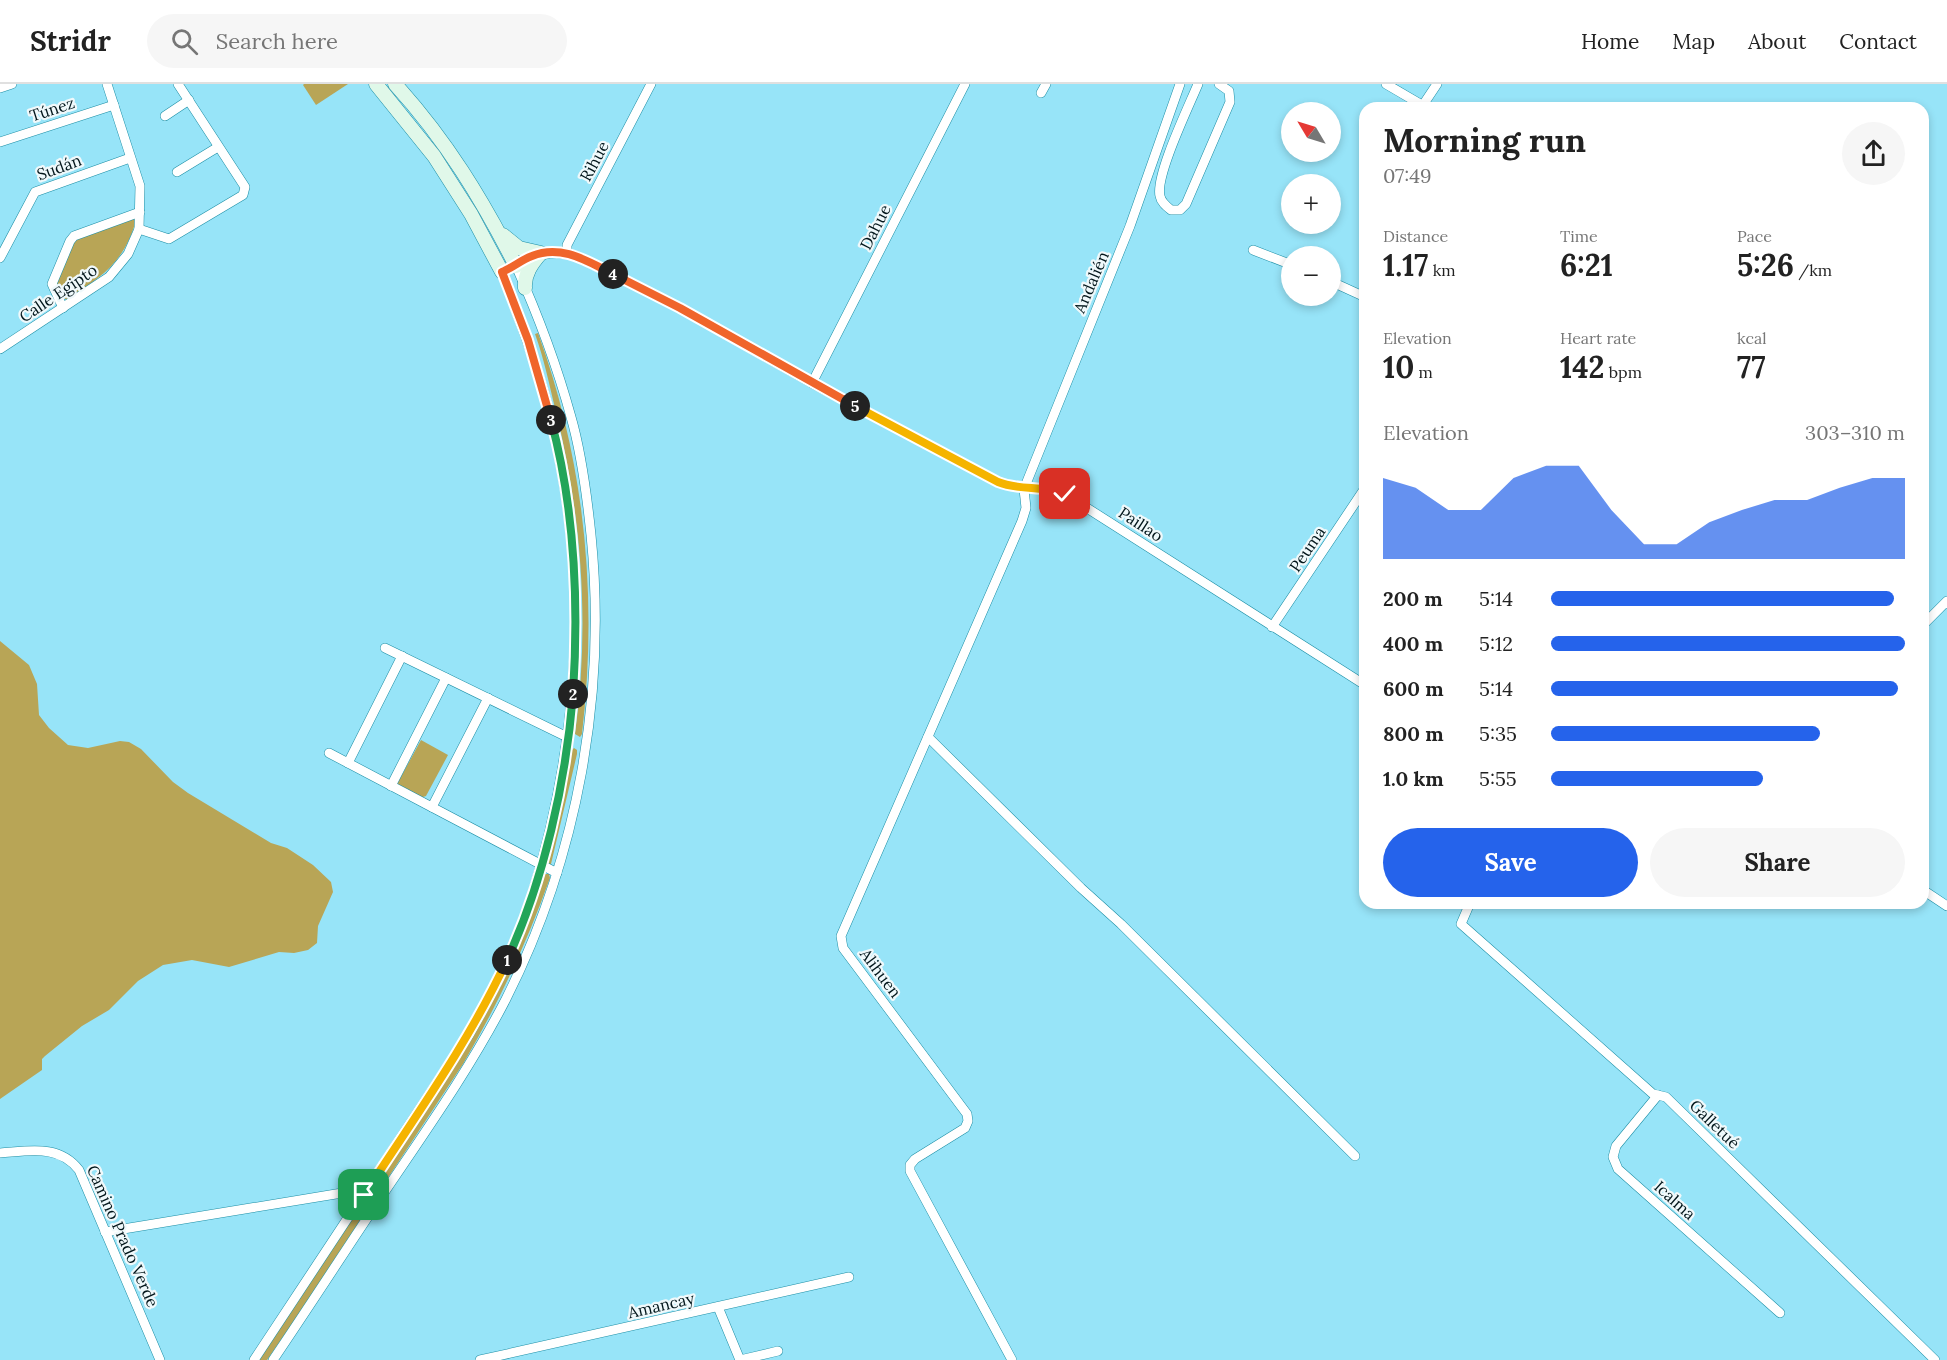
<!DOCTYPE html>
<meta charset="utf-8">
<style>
body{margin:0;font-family:Lora,serif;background:#f6f6f6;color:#222;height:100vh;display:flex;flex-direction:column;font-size:22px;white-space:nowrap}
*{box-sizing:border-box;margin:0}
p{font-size:20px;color:#767676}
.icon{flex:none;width:33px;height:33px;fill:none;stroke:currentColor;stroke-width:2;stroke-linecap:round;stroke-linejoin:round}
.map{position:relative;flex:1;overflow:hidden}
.side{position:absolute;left:1359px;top:18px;width:570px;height:807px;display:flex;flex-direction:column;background:#fff;border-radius:18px;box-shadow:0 3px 9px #0003}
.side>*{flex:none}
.needle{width:39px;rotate:308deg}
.fabs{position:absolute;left:1281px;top:18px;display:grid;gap:12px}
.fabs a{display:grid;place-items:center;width:60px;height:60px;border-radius:50%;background:#fff;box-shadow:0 3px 9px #0003;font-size:30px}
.pin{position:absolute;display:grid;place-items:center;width:51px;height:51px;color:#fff;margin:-26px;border-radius:12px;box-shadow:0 3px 9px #0006}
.km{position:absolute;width:30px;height:30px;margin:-15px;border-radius:50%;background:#222;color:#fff;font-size:16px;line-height:30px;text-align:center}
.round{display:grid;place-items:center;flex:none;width:63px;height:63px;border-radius:32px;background:#f6f6f6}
.overview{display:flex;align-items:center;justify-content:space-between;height:102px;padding:0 24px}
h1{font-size:33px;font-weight:800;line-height:45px}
.stats{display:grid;grid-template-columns:repeat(3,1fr);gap:9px;height:102px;padding:6px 24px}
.stats div{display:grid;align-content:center}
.stats b{font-size:30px;font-weight:800}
.stats small{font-size:16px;font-weight:400}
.stats p{font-size:16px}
.chart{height:168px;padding:12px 24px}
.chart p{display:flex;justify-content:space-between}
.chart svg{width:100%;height:108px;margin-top:6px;fill:#2563eb;opacity:.7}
.primary-button{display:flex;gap:12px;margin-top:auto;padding:12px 24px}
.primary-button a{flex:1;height:69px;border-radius:36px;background:#2563eb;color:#fff;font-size:24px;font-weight:800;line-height:69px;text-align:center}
.primary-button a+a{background:#f6f6f6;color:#222}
ul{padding:0 24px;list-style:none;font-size:20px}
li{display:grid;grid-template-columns:96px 72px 1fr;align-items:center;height:45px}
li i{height:15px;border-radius:8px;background:#2563eb}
header{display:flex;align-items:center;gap:36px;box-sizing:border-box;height:84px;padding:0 30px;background:#fff;border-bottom:2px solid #e0e0e0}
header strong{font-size:28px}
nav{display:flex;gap:33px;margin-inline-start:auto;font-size:21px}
.search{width:420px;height:54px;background:#f6f6f6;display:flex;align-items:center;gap:15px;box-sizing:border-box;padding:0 21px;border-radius:33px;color:#767676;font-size:22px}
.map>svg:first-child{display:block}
.green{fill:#b8a556}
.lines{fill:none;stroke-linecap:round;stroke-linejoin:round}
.street-casing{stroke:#1b8ea5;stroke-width:10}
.secondary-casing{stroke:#1b8ea5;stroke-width:15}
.street{stroke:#fff;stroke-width:9}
.secondary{stroke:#e0f8e9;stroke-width:14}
.split-1-casing{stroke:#fff;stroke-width:12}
.split-2-casing{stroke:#fff;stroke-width:12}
.split-3-casing{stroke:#fff;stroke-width:12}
.split-4-casing{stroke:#fff;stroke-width:12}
.split-5-casing{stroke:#fff;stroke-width:12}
.split-6-casing{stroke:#fff;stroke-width:12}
.split-1{stroke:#f5b400;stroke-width:8}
.split-2{stroke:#22a559;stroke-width:8}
.split-3{stroke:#22a559;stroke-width:8}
.split-4{stroke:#f0652b;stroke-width:8}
.split-5{stroke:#f0652b;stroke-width:8}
.split-6{stroke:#f5b400;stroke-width:8}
.labels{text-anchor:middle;stroke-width:4.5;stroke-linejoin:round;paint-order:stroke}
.street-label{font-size:16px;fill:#02161b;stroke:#f0f9fb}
</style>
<header>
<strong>Stridr</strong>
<div class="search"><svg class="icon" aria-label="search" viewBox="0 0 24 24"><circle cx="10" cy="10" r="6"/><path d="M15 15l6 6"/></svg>Search here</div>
<nav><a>Home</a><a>Map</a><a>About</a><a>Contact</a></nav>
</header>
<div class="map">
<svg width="1947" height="1276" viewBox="0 0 1947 1276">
<rect width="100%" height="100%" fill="#97e4f8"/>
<!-- green -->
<g class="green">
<polygon points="304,0 348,0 316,21 303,1"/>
<path d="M137,133C125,178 103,192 66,216L54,199L71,161L76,154Z"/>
<path d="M538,249C585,378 598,513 582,650L580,653L575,650C590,541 582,431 555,324C549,299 544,275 535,250Z"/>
<polygon points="0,557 29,581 37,600 39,631 49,644 68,661 88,664 120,657 129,658 141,665 173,698 188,709 271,759 287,764 313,781 331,798 333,808 318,842 317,859 308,866 294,869 279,868 229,883 192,876 163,881 138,897 109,926 82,942 45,972 42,975 42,986 0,1015"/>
<polygon points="421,656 448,671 426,712 420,714 397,700"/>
<polygon points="574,664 577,666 577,670 551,780 549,781 545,777 558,731 570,668"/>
<path d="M544,790H549L550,794C527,859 498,920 463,980L289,1244L267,1276H259L459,973L534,819Z"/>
</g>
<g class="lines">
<!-- street casing -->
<g class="street-casing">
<g id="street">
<path d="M1198,0C1189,22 1155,92 1160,112C1161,118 1166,122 1171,126H1180L1186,120L1230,18L1229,7L1219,0"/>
<polyline points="1386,0 1427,24"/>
<polyline points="0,4 12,0"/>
<polyline points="1041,9 1046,0"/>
<polyline points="1423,21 1437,0"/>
<polyline points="165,32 189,16"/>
<polyline points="0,58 114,21"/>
<polyline points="177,88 218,63"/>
<polyline points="139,145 169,155 243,111 245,103 178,0"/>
<polyline points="1253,166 1292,181"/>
<polyline points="567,169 567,161 651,0"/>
<polyline points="0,174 35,108 130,74"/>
<polyline points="1330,197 1365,213"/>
<polyline points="63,224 52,200 70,157 74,152 140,128"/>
<polyline points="0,265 109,193 128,170 139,145 140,102 107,0"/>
<polyline points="812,299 965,0"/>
<polyline points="1923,541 1947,517"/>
<polyline points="1272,543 1365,404"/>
<polyline points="385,564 563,651"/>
<polyline points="928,653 1081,804 1121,840 1355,1072"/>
<polyline points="329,669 557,789"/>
<polyline points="348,679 402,572"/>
<polyline points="391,702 446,594"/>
<polyline points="432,723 488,614"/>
<polyline points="1923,806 1947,822"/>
<polyline points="1470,819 1461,840 1653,1010 1666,1013 1935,1276"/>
<polyline points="1658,1011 1616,1062 1613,1073 1618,1085 1780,1229"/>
<path d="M0,1069C29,1067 59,1060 79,1086L160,1276"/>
<polyline points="105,1148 348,1108 364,1111"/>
<polyline points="718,1223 740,1276"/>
<path d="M254,1276L468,952C493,908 518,861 532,812C577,665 589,512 557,361C545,301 523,245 502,188C529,176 546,163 576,172L680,224L812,299L998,398C1020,407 1043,402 1065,410L1365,601"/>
<path d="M273,1276C313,1217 352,1156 392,1097C432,1038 473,979 506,915C578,772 607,609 591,451C587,412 582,371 571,333C557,282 538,231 516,182"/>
<polyline points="480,1276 849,1193"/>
<polyline points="740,1276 778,1267"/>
<polyline points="1012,1276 910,1087 910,1081 915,1075 965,1044 968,1037 967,1030 843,864 841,852 1022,437 1026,424 1024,405 1130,142 1180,0"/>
</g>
</g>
<!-- secondary casing -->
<g class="secondary-casing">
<g id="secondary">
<polyline points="376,0 434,72 471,130 502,188"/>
<path d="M395,0C446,56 482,115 516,182"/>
<path d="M503,151L519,164L541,169C532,179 524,190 525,204"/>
</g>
</g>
<!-- street -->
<use href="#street" class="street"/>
<!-- secondary -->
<use href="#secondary" class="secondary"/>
</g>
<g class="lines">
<!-- split-1 casing -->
<g class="split-1-casing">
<path id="split-1" d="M364,1111C414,1034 468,960 507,876"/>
</g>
<!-- split-2 casing -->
<g class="split-2-casing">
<path id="split-2" d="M507,876C544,796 566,698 573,610"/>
</g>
<!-- split-3 casing -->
<g class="split-3-casing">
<path id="split-3" d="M551,336C575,425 579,518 573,610"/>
</g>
<!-- split-4 casing -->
<g class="split-4-casing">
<path id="split-4" d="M551,336L528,256L502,188C512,184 521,176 532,172C561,160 587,177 613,190"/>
</g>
<!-- split-5 casing -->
<g class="split-5-casing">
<polyline id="split-5" points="613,190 680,224 855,322"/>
</g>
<!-- split-6 casing -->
<g class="split-6-casing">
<path id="split-6" d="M855,322L998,398C1020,407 1043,401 1065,410"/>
</g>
<!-- split-1 -->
<use href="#split-1" class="split-1"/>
<!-- split-2 -->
<use href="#split-2" class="split-2"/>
<!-- split-3 -->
<use href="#split-3" class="split-3"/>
<!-- split-4 -->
<use href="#split-4" class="split-4"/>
<!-- split-5 -->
<use href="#split-5" class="split-5"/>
<!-- split-6 -->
<use href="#split-6" class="split-6"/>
</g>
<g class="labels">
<!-- street labels -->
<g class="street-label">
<text transform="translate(52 25) rotate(-18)" y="6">Túnez</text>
<text transform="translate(594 77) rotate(-62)" y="6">Rihue</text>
<text transform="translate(59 83) rotate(-20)" y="6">Sudán</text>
<text transform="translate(875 143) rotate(-63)" y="6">Dahue</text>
<text transform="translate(1091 198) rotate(-67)" y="6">Andalién</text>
<text transform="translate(58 209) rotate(-34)" y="6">Calle Egipto</text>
<text transform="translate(1141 440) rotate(33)" y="6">Paillao</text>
<text transform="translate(1307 465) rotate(-56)" y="6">Peuma</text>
<text transform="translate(881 889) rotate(53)" y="6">Alihuen</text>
<text transform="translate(1715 1040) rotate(44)" y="6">Galletué</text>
<text transform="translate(1675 1116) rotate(42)" y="6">Icalma</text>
<text transform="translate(123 1152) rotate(66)" y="6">Camino Prado Verde</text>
<text transform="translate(661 1221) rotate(-13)" y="6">Amancay</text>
</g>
</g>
</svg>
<div class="fabs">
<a><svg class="needle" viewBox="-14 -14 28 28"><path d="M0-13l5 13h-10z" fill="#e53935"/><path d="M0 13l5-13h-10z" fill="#767676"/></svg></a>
<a>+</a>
<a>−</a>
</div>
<div class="pin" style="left:364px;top:1111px;background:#1e9e55"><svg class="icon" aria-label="arrive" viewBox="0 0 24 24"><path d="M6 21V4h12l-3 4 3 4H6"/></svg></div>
<div class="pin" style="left:1065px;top:410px;background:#d93025"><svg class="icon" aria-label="check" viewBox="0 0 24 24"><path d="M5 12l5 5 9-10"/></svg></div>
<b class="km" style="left:507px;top:876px">1</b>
<b class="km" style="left:573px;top:610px">2</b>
<b class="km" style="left:551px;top:336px">3</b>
<b class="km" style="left:613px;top:190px">4</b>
<b class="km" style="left:855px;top:322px">5</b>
<section class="side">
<div class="overview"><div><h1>Morning run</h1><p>07:49</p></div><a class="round"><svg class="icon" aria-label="share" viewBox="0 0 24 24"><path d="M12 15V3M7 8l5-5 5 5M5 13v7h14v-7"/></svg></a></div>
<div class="stats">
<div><p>Distance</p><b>1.17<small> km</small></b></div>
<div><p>Time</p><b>6:21</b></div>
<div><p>Pace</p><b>5:26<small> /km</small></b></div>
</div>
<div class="stats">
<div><p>Elevation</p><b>10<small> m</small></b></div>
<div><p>Heart rate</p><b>142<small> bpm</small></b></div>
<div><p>kcal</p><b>77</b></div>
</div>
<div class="chart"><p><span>Elevation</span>303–310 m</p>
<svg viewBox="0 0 160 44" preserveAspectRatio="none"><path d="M0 44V11L10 15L20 24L30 24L40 11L50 6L60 6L70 24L80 38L90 38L100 29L110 24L120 20L130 20L140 15L150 11L160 11V44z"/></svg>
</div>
<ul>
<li><b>200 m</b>5:14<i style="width:97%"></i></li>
<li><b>400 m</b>5:12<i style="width:100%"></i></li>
<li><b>600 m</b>5:14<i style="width:98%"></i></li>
<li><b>800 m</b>5:35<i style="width:76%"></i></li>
<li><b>1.0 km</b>5:55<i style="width:60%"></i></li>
</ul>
<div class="primary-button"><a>Save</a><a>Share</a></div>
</section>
</div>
